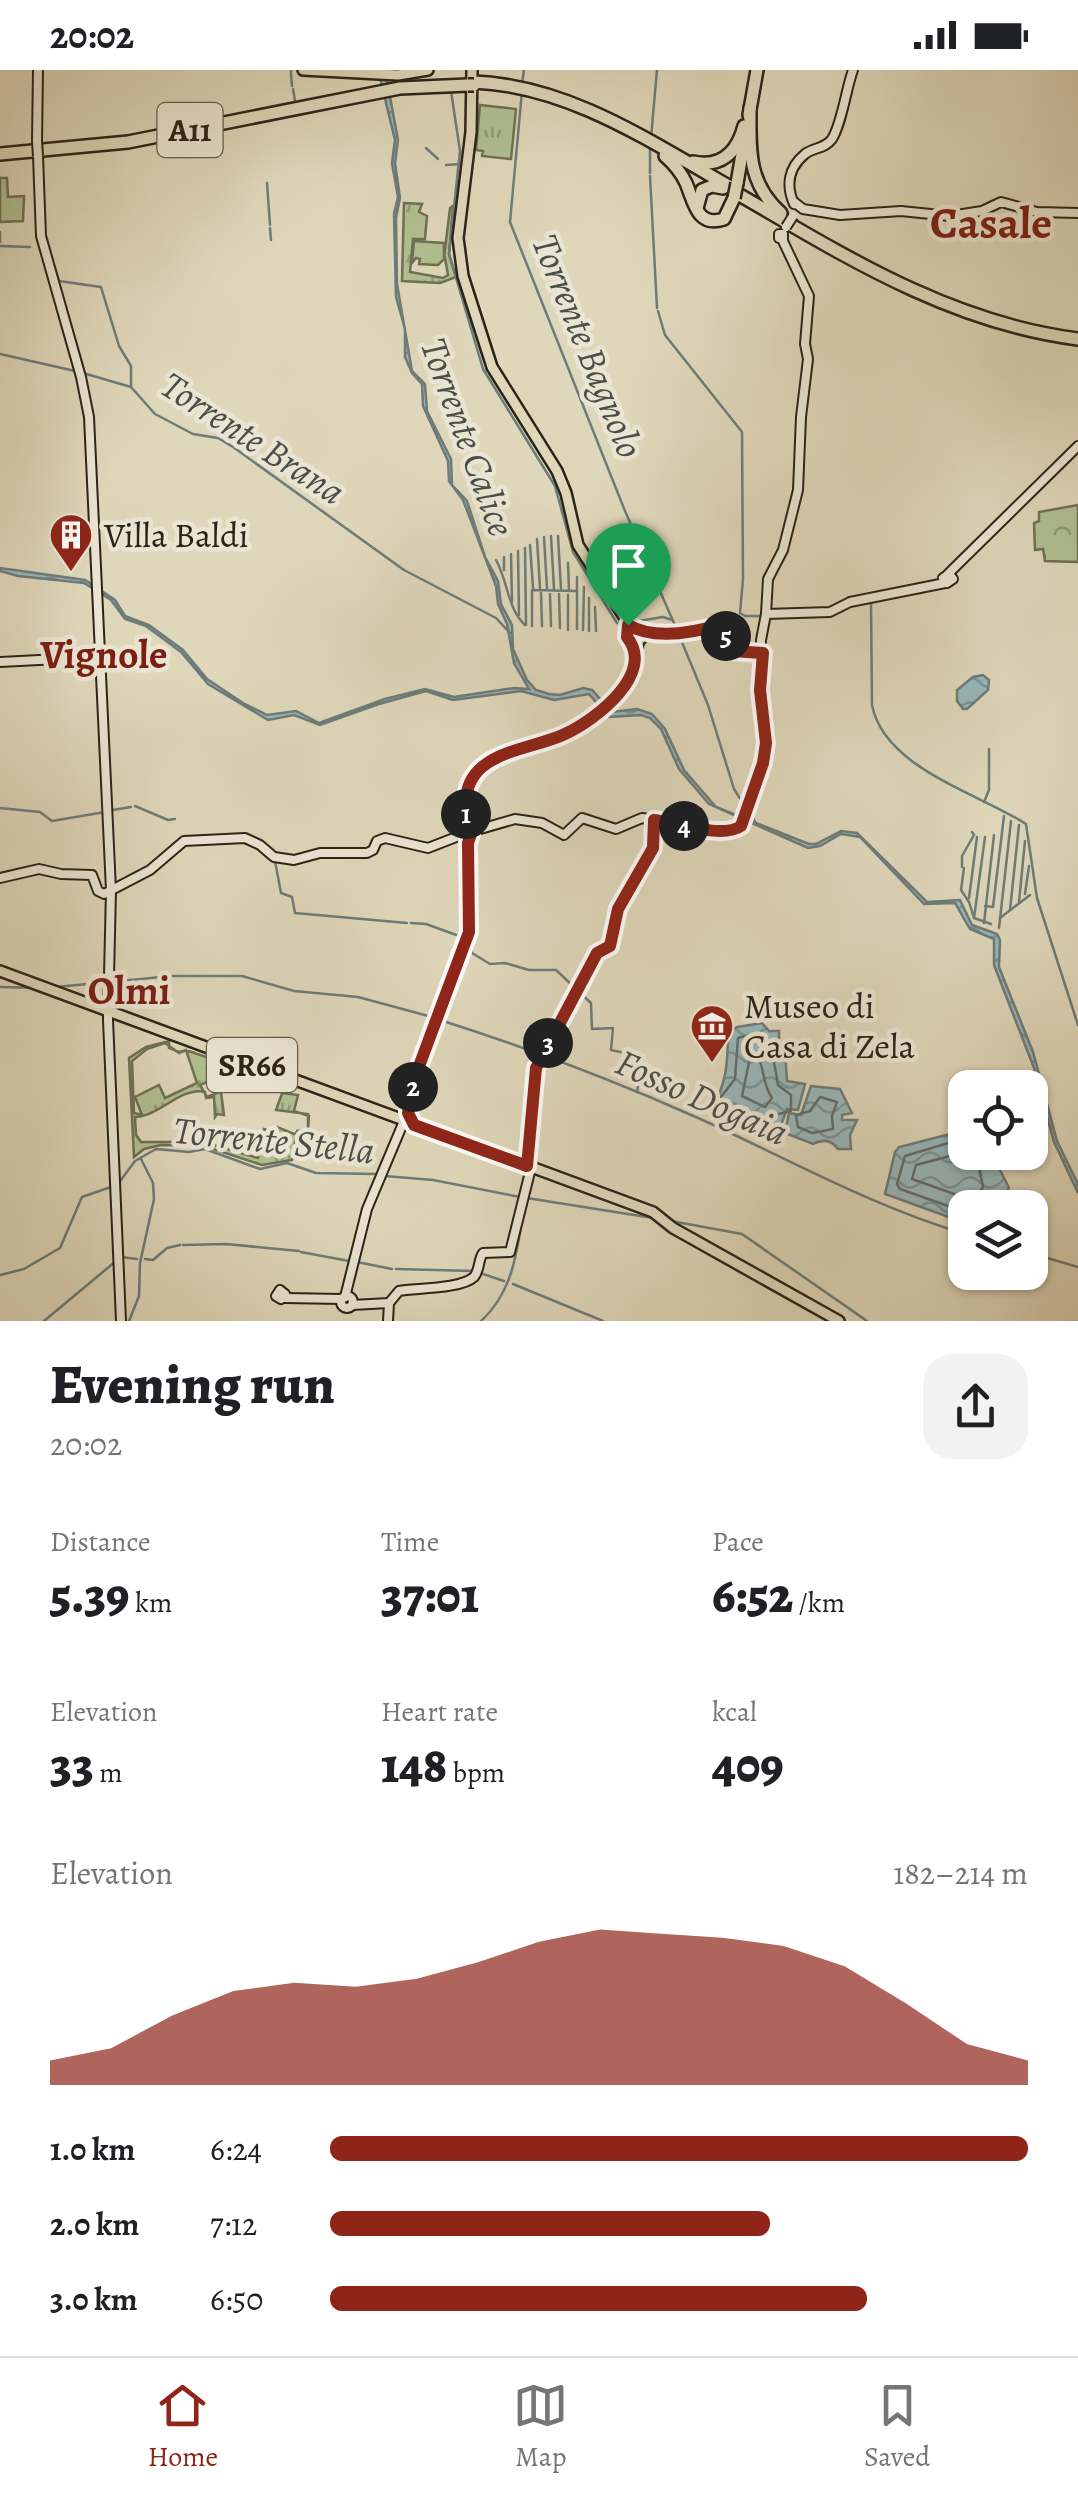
<!DOCTYPE html>
<meta charset="utf-8">
<style>
body{margin:0;font-family:Alegreya,serif;background:#f2f2f2;color:#202124;height:100vh;display:flex;flex-direction:column;font-size:38px;white-space:nowrap}
*{box-sizing:border-box;margin:0}
p{font-size:32px;color:#757577}
.icon{flex:none;width:55px;height:55px;fill:none;stroke:currentColor;stroke-width:2;stroke-linecap:round;stroke-linejoin:round}
.map{position:relative;height:1251px;overflow:hidden}
.sheet{display:flex;flex-direction:column;background:#fff;flex:1}
.sheet>*{flex:none}
.controls{position:absolute;left:948px;top:1000px;display:grid;gap:20px}
.controls a{display:grid;place-items:center;width:100px;height:100px;border-radius:20px;background:#fff;box-shadow:0 2px 8px #0004;font-size:50px}
.pin{position:absolute;display:grid;place-items:center;width:85px;height:85px;color:#fff;margin:-102px -42px;border-radius:50% 50% 50% 0;rotate:-45deg;box-shadow:0 0 10px #0007}
.pin .icon{rotate:45deg}
.km{position:absolute;width:50px;height:50px;margin:-25px;border-radius:50%;background:#222;color:#fff;font-size:28px;line-height:50px;text-align:center}
.round{display:grid;place-items:center;flex:none;width:105px;height:105px;border-radius:30px;background:#f2f2f2}
.overview{display:flex;align-items:center;justify-content:space-between;height:170px;padding:0 50px}
h1{font-size:55px;font-weight:800;line-height:75px}
.metrics{display:grid;grid-template-columns:repeat(3,1fr);gap:15px;height:170px;padding:10px 50px}
.metrics div{display:grid;align-content:center}
.metrics b{font-size:50px;font-weight:800}
.metrics small{font-size:28px;font-weight:400}
.metrics p{font-size:28px}
.chart{height:280px;padding:20px 50px}
.chart p{display:flex;justify-content:space-between}
.chart svg{width:100%;height:180px;margin-top:10px;fill:#8f2418;opacity:.7}
ul{padding:0 50px;list-style:none;font-size:32px}
li{display:grid;grid-template-columns:160px 120px 1fr;align-items:center;height:75px}
li i{height:25px;border-radius:12px;background:#8f2418}
.status{display:flex;justify-content:space-between;align-items:center;height:70px;padding:0 50px;background:#fff;direction:ltr}
.status svg{height:28px;fill:currentColor}
.tab-bar{display:flex;justify-content:space-around;align-items:center;height:140px;border-top:2px solid #e0e0e0;background:#fff;font-size:28px;color:#757577}
.tab-bar a{display:grid;justify-items:center;gap:5px}
.tab-bar .current{color:#8f2418}
.map>svg:first-child{display:block}
.grass{fill:url(#grass-tufts);stroke:#6e7154;stroke-width:2.5;fill-rule:evenodd}
.forest{fill:url(#forest-crowns);stroke:#6e7154;stroke-width:2.5}
.park{fill:#b0bf91;stroke:#6e7154;stroke-width:2.5}
.water{fill:url(#water-waves);stroke:#6d7c7a;stroke-width:2.5}
.lines{fill:none;stroke-linecap:round;stroke-linejoin:round}
.shore{stroke:#626d6a;stroke-width:2.5}
.stream{stroke:#6d7c7a;stroke-width:2.5}
.secondary-casing{stroke:#2c2318;stroke-width:12}
.primary-casing{stroke:#2c2318;stroke-width:14}
.highway-casing{stroke:#2c2318;stroke-width:16}
.secondary{stroke:#eae5d2;stroke-width:8}
.primary{stroke:#dfd7ba;stroke-width:9}
.highway{stroke:#dfd7ba;stroke-width:11}
.secondary-bridge-casing{stroke:#2c2318;stroke-width:12;stroke-linecap:butt}
.highway-bridge-casing{stroke:#2c2318;stroke-width:16;stroke-linecap:butt}
.secondary-bridge{stroke:#eae5d2;stroke-width:8}
.highway-bridge{stroke:#dfd7ba;stroke-width:11}
.route-casing{stroke:#fff;stroke-width:20}
.route{stroke:#8f2418;stroke-width:12}
.labels{text-anchor:middle;stroke-width:9;stroke-linejoin:round;paint-order:stroke}
.shield{fill:#eae5d2;stroke:#655d50;stroke-width:2.5}
.shield-label{font-size:32px;font-weight:bold;fill:#2c2318}
.poi-label{font-size:35px;fill:#2c2318;stroke:#eae5d2;text-anchor:start}
.water-label{font-size:38px;font-style:italic;fill:#4c4f49;stroke:#eae5d2}
.quarter-label{font-size:40px;font-weight:bold;fill:#7a1f14;stroke:#eae5d2}
.district-label{font-size:45px;font-weight:bold;fill:#7a1f14;stroke:#eae5d2}
</style>
<div class="status"><b>20:02</b><svg viewBox="0 0 49 12"><path d="M0 12V9h3v3zM5 12V6h3v6zM10 12V3h3v9zM15 12V0h3v12zM26 1h20v11H26zM47 4h2v5h-2z"/></svg></div>
<div class="map">
<svg width="1078" height="1251" viewBox="0 0 1078 1251">
<defs>
<pattern id="grass-tufts" width="24" height="20" patternUnits="userSpaceOnUse" patternTransform="scale(2.5)"><rect width="24" height="20" fill="#b0bf91"/><path d="M3 7l-1-3M5 7V3M7 7l1-3M15 17l-1-3M17 17v-4M19 17l1-3" fill="none" stroke="#8f9b75"/></pattern>
<pattern id="forest-crowns" width="20" height="18" patternUnits="userSpaceOnUse" patternTransform="scale(2.5)"><rect width="20" height="18" fill="#b0bf91"/><path d="M2 6a3 3 0 1 1 6 0M12 15a3 3 0 1 1 6 0" fill="none" stroke="#8f9b75"/></pattern>
<pattern id="water-waves" width="16" height="10" patternUnits="userSpaceOnUse" patternTransform="scale(2.5)"><rect width="16" height="10" fill="#98b7bb"/><path d="M0 5q4-4 8 0t8 0" fill="none" stroke="#7c9497"/></pattern>
</defs>
<rect width="100%" height="100%" fill="#dfd7ba"/>
<filter id="stains"><feTurbulence type="fractalNoise" baseFrequency=".002" numOctaves="4"/><feColorMatrix values="0 0 0 0 .2 0 0 0 0 .09 0 0 0 0 .02 0 0 0 .5 -.17"/></filter>
<radialGradient id="worn" r=".72"><stop offset=".6" stop-color="#630" stop-opacity="0"/><stop offset="1" stop-color="#630" stop-opacity=".3"/></radialGradient>
<!-- grass -->
<g class="grass">
<polygon points="480,35 516,39 511,89 482,86 483,81 476,80"/>
<polygon points="404,133 422,134 419,142 427,146 425,169 413,169 410,202 443,208 448,205 445,188 438,195 419,194 420,189 416,188 412,193 414,171 444,173 444,188 450,138 453,136 449,184 456,207 440,213 402,211"/>
<path d="M169,971V978L179,982L186,980L212,989L214,997L207,998L209,1011L200,1015L207,1027L220,1022L218,1007H232L260,1014L261,1011L269,1014L273,1005L287,1009L282,1023L298,1025L294,1041L309,1046L308,1060L297,1061L292,1090L262,1095L204,1076L161,1075L144,1079L134,1087L129,988L146,977ZM165,973L179,983L186,980L197,1013L165,1028L159,1015L135,1027L142,1045L134,1043L132,991L147,979ZM273,1005L287,1010L276,1040L308,1044V1060L294,1064L277,1057L273,1062L264,1059L261,1070L214,1058L210,1060L209,1066L204,1067V1072H141L136,1065L135,1047C159,1047 181,1016 205,1022L206,1028L214,1027L215,1047L217,1044L224,1045L219,1007H232L260,1015L262,1011L269,1014ZM210,1061L260,1072L258,1088L207,1073L206,1067Z"/>
</g>
<!-- forest -->
<polygon class="forest" points="1078,435 1078,492 1045,491 1043,479 1035,480 1034,453 1039,451 1039,442"/>
<!-- park -->
<polygon class="park" points="0,108 7,108 8,127 24,126 23,151 0,152"/>
<!-- water -->
<g class="water">
<polygon points="385,0 398,70 395,93 400,128 396,148 397,214 412,301 425,314 427,341 451,389 452,415 467,431 485,487 498,511 501,534 512,555 513,579 527,610 536,620 549,624 560,625 583,618 592,620 612,642 637,639 652,644 665,659 684,700 716,737 809,774 816,774 841,761 857,763 927,832 960,830 972,855 997,864 1000,870 999,897 1033,982 1057,1071 1078,1114 1078,1123 1054,1072 1034,998 994,895 994,869 970,859 955,833 924,834 860,767 841,764 820,776 808,778 709,734 679,699 661,659 650,648 641,645 609,647 589,624 554,630 521,621 453,630 426,621 379,634 320,655 294,645 268,650 208,614 181,582 146,556 125,549 111,530 84,513 18,506 0,501 0,498 85,510 115,530 125,546 149,555 183,580 207,609 243,633 267,645 296,641 319,653 385,629 425,619 454,627 514,618 529,619 514,593 507,554 498,534 496,516 463,430 449,411 448,391 423,336 422,314 412,303 405,287 405,259 396,227 394,144 398,127 392,93 395,70 380,8"/>
<polygon points="983,605 989,610 988,620 967,639 963,639 957,631 957,620 973,607"/>
<path d="M762,953L769,961H779V976L785,982L787,1011L805,1014L798,1040L787,1039L778,1063L768,1064L717,1044C715,1028 723,1018 725,1004C728,991 727,976 729,962L737,957Z"/>
<path d="M811,1016L840,1019L852,1043L842,1045V1050H857L850,1065L851,1079H838C832,1070 823,1069 813,1074L785,1063L789,1043L801,1045Z"/>
<polygon points="965,1055 965,1082 998,1083 1000,1100 1009,1118 996,1137 965,1138 965,1153 885,1124 895,1082 899,1077 954,1063"/>
</g>
<g class="lines">
<!-- shore -->
<g class="shore">
<path d="M756,963C774,978 774,992 778,1015L791,1025V1041L778,1044L769,1052L726,1036L720,1028L735,1009L738,968Z"/>
<path d="M751,983L757,984C765,999 762,1014 772,1028L765,1037L742,1026Z"/>
<polygon points="820,1027 837,1032 832,1046 833,1059 812,1063 798,1057 796,1045 810,1041"/>
<polyline points="965,1068 905,1086 897,1114 900,1119 965,1142"/>
<polyline points="965,1082 916,1095 912,1109 974,1131 983,1117 976,1082"/>
</g>
<!-- stream -->
<g class="stream">
<polyline points="291,2 291,0"/>
<polyline points="291,4 292,16"/>
<polyline points="522,13 524,0"/>
<polyline points="293,19 295,31"/>
<polyline points="451,21 460,81 449,184 483,299 555,416 573,482 617,553 624,554"/>
<polyline points="522,21 510,152 625,441 677,560"/>
<polyline points="651,68 657,0"/>
<polyline points="426,78 438,89"/>
<polyline points="650,78 650,103"/>
<polyline points="446,95 459,94"/>
<polyline points="650,106 657,238"/>
<polyline points="267,113 270,155"/>
<polyline points="270,158 271,170"/>
<polyline points="0,162 0,172"/>
<polyline points="0,176 30,177"/>
<polyline points="49,179 59,211 101,217 119,276 131,296 131,317"/>
<polyline points="658,241 665,265 742,362 743,509 740,543 745,546 762,546"/>
<polyline points="0,284 75,301"/>
<polyline points="83,303 131,317 155,344 193,364 218,368 233,377 404,500 496,548 510,563"/>
<polyline points="551,466 554,519"/>
<polyline points="558,466 561,519"/>
<polyline points="544,467 547,519"/>
<polyline points="537,469 540,518"/>
<polyline points="530,475 533,518"/>
<polyline points="525,478 526,555"/>
<polyline points="518,481 519,545"/>
<polyline points="511,484 512,532"/>
<polyline points="504,487 504,500"/>
<path d="M496,490C508,511 507,538 525,555"/>
<polyline points="568,493 569,521"/>
<polyline points="577,507 577,559"/>
<polyline points="541,523 542,556"/>
<polyline points="550,524 551,556"/>
<polyline points="559,524 560,558"/>
<polyline points="568,525 568,560"/>
<polyline points="589,528 589,561"/>
<path d="M867,532L871,533L872,635C884,698 980,724 1026,754L1037,828L1078,955"/>
<polyline points="595,537 596,561"/>
<polyline points="632,552 663,547 672,550"/>
<polyline points="532,556 532,520 577,521"/>
<polyline points="583,560 584,517"/>
<polyline points="679,565 708,635 734,719 744,735"/>
<polyline points="984,732 989,720 989,679"/>
<polyline points="135,736 168,750 175,749"/>
<polyline points="0,738 40,742 52,751 105,742"/>
<polyline points="113,740 131,737"/>
<polyline points="749,741 757,755"/>
<polyline points="275,791 281,823 292,827 295,843 407,853"/>
<polyline points="962,797 962,786 974,765 972,762"/>
<polyline points="964,798 961,820 969,832 974,848 991,854"/>
<polyline points="1025,824 1029,796"/>
<polyline points="969,828 977,767"/>
<polyline points="1019,832 1025,771"/>
<polyline points="985,836 993,837 1004,746"/>
<polyline points="1010,840 1019,755"/>
<polyline points="974,848 985,767"/>
<polyline points="1000,848 1030,825"/>
<polyline points="411,853 426,854 462,867"/>
<polyline points="984,853 994,765"/>
<polyline points="999,858 1011,751"/>
<polyline points="471,874 472,883 490,894 505,893 529,900 556,900 591,933 592,959 613,958 611,980 643,987 637,1022"/>
<polyline points="0,917 38,918"/>
<polyline points="56,917 172,906 242,906 294,921 358,927 432,947"/>
<path d="M440,950C528,978 613,1010 698,1048C787,1088 871,1136 965,1164"/>
<polyline points="385,1106 433,1110 520,1127"/>
<polyline points="118,1114 135,1091 156,1079 189,1082 205,1079 260,1099 287,1093 316,1103 377,1104"/>
<polyline points="527,1128 653,1148"/>
<polyline points="671,1151 742,1164 867,1251"/>
<polyline points="183,1175 226,1174 299,1181"/>
<polyline points="301,1182 349,1191"/>
<polyline points="1030,1183 1078,1197"/>
<polyline points="121,1187 137,1189"/>
<polyline points="145,1189 153,1190 167,1178 180,1175"/>
<polyline points="357,1192 392,1199"/>
<polyline points="396,1199 474,1201"/>
<polyline points="480,1203 504,1211"/>
<polyline points="0,1205 24,1199 60,1178 82,1127 111,1117"/>
<polyline points="513,1214 603,1251"/>
<polyline points="44,1251 116,1191"/>
<polyline points="129,1251 139,1226 140,1193 154,1129 153,1113 141,1089"/>
<path d="M481,1251C512,1223 517,1183 523,1144"/>
</g>
<!-- secondary casing -->
<g class="secondary-casing">
<g id="secondary">
<polyline points="37,71 38,0"/>
<polyline points="38,86 41,166 81,307 89,347 111,820 108,950 121,1251"/>
<polyline points="794,132 803,139 840,145 901,141 950,146 982,141 1001,132 1037,142 1078,143"/>
<path d="M794,134C786,116 788,98 805,84C814,77 825,79 832,69C842,53 846,19 853,0"/>
<rect x="779" y="164" width="4" height="4"/>
<polyline points="948,504 1078,376"/>
<polygon points="949,504 953,509 947,513 943,508"/>
<polyline points="766,544 768,509 783,480 798,420 801,347 808,289 805,274 809,226 782,169"/>
<polyline points="766,544 830,542 850,532 945,513"/>
<polyline points="641,567 723,554 731,581 762,581"/>
<polyline points="0,592 98,587"/>
<polyline points="470,762 515,749 542,753 564,765 582,748 616,759 642,748 720,762 739,758 763,693 766,673 760,620 761,570 766,544"/>
<polyline points="0,808 39,799 61,804 92,805 98,821 104,824 150,800 184,771 245,768 260,775 274,787 294,790 320,783 367,783 373,780 377,771 385,768 428,778 464,764"/>
<polyline points="527,1096 536,998 597,883 611,876 617,839 653,778 654,750"/>
<polygon points="280,1220 285,1224 281,1229 276,1226"/>
<circle cx="347" cy="1232" r="6"/>
<polyline points="345,1227 367,1139 404,1051"/>
<polyline points="284,1228 342,1229"/>
<polyline points="352,1235 389,1233"/>
<path d="M388,1251L389,1233L399,1221C416,1218 461,1219 474,1207C480,1200 478,1190 483,1183L510,1182L531,1098"/>
</g>
</g>
<!-- primary casing -->
<g class="primary-casing">
<g id="primary">
<polyline points="303,0 398,5 428,0"/>
<polyline points="472,0 471,62 458,168 463,206 492,297 557,401 566,423 578,475 632,559"/>
<circle cx="634" cy="566" r="7"/>
<path d="M469,761C452,688 504,687 556,668C579,659 623,626 633,603C637,593 636,582 638,572"/>
<polyline points="0,901 401,1049"/>
<polyline points="418,1005 425,974 469,862 469,767"/>
<polyline points="408,1043 416,1012"/>
<polyline points="407,1051 653,1142 673,1158 839,1251"/>
</g>
</g>
<!-- highway casing -->
<g class="highway-casing">
<g id="highway">
<path d="M474,12C571,16 652,73 734,119"/>
<path d="M750,38C750,79 747,113 781,143"/>
<polyline points="749,45 757,0"/>
<polyline points="0,84 128,72 400,18 468,15"/>
<path d="M665,86C674,94 681,102 686,113C694,132 697,158 724,149L734,128"/>
<path d="M693,92C721,98 737,83 744,56"/>
<polyline points="737,113 744,73"/>
<path d="M738,124C846,187 951,253 1078,269"/>
<polyline points="697,138 702,120 712,116 723,118"/>
</g>
</g>
<!-- secondary -->
<use href="#secondary" class="secondary"/>
<!-- primary -->
<use href="#primary" class="primary"/>
<!-- highway -->
<use href="#highway" class="highway"/>
<!-- secondary-bridge casing -->
<g class="secondary-bridge-casing">
<g id="secondary-bridge">
<polyline points="37,71 38,86"/>
<polyline points="786,157 793,146"/>
</g>
</g>
<!-- highway-bridge casing -->
<g class="highway-bridge-casing">
<g id="highway-bridge">
<polyline points="468,15 474,15"/>
<polyline points="734,128 737,113"/>
</g>
</g>
<!-- secondary-bridge -->
<use href="#secondary-bridge" class="secondary-bridge"/>
<!-- highway-bridge -->
<use href="#highway-bridge" class="highway-bridge"/>
</g>
<g class="lines">
<!-- route casing -->
<g class="route-casing">
<path id="route" d="M723,554L731,581L763,583L760,620L766,673L763,693L741,756C723,769 677,753 654,750L653,778L618,839L610,876L597,883L536,998L527,1096L414,1055L408,1043L413,1018L412,1007L418,999L469,862L468,773L471,764C466,755 466,745 466,734C465,681 529,681 565,664C597,649 656,603 627,567L628,555C654,570 693,563 723,554Z"/>
</g>
<!-- route -->
<use href="#route" class="route"/>
</g>
<!-- icons -->
<defs>
<g id="building-pin" transform="scale(2.25)"><path d="M0 17L-7.5 6A9.5 9.5 0 1 1 7.5 6Z" fill="#8f2418" stroke="#eae5d2"/><path d="M-4-6H4V6H1V3H-1V6H-4ZM-2.5-4.3h1.7v1.8h-1.7ZM.8-4.3h1.7v1.8H.8ZM-2.5-1h1.7V.8h-1.7ZM.8-1h1.7V.8H.8Z" fill="#fff"/></g>
<g id="museum-pin" transform="scale(2.25)"><path d="M0 17L-7.5 6A9.5 9.5 0 1 1 7.5 6Z" fill="#8f2418" stroke="#eae5d2"/><path d="M0-6L6-3V-2H-6V-3ZM-5-1h2V3h-2ZM-1-1h2V3h-2ZM3-1h2V3H3ZM-6 4H6V6H-6Z" fill="#fff"/></g>
</defs>
<g fill-rule="evenodd">
<use href="#building-pin" x="71" y="465"/>
<use href="#museum-pin" x="712" y="956"/>
</g>
<g class="labels">
<!-- shield labels -->
<g class="shield">
<rect x="157.5" y="33" width="65" height="54" rx="8"/>
<rect x="207" y="968" width="90" height="54" rx="8"/>
</g>
<g class="shield-label">
<text x="190" y="71">A11</text>
<text x="252" y="1006">SR66</text>
</g>
<!-- poi labels -->
<g class="poi-label">
<text x="104" y="477">Villa Baldi</text>
<text x="744" y="948">Museo di<tspan x="744" dy="40">Casa di Zela</tspan></text>
</g>
<!-- water labels -->
<g class="water-label">
<text transform="translate(588 276) rotate(68)" y="13">Torrente Bagnolo</text>
<text transform="translate(468 367) rotate(70)" y="13">Torrente Calice</text>
<text transform="translate(253 368) rotate(33)" y="13">Torrente Brana</text>
<text transform="translate(702 1027) rotate(24)" y="13">Fosso Dogaia</text>
<text transform="translate(274 1070) rotate(6)" y="13">Torrente Stella</text>
</g>
<!-- quarter labels -->
<g class="quarter-label">
<text x="104" y="598">Vignole</text>
<text x="129" y="934">Olmi</text>
</g>
<!-- district labels -->
<g class="district-label">
<text x="991" y="168">Casale</text>
</g>
</g>
<rect width="100%" height="100%" filter="url(#stains)"/>
<rect width="100%" height="100%" fill="url(#worn)"/>
</svg>
<div class="controls">
<a><svg class="icon" aria-label="locate" viewBox="0 0 24 24"><circle cx="12" cy="12" r="6"/><path d="M12 2v4M12 18v4M2 12h4M18 12h4"/></svg></a>
<a><svg class="icon" aria-label="layers" viewBox="0 0 24 24"><path d="M12 4l9 5-9 5-9-5zM3 14l9 5 9-5"/></svg></a>
</div>
<div class="pin" style="left:628px;top:555px;background:#1e9e55"><svg class="icon" aria-label="arrive" viewBox="0 0 24 24"><path d="M6 21V4h12l-3 4 3 4H6"/></svg></div>
<b class="km" style="left:466px;top:744px">1</b>
<b class="km" style="left:413px;top:1017px">2</b>
<b class="km" style="left:548px;top:973px">3</b>
<b class="km" style="left:684px;top:756px">4</b>
<b class="km" style="left:726px;top:566px">5</b>
</div>
<section class="sheet">
<div class="overview"><div><h1>Evening run</h1><p>20:02</p></div><a class="round"><svg class="icon" aria-label="share" viewBox="0 0 24 24"><path d="M12 15V3M7 8l5-5 5 5M5 13v7h14v-7"/></svg></a></div>
<div class="metrics">
<div><p>Distance</p><b>5.39<small> km</small></b></div>
<div><p>Time</p><b>37:01</b></div>
<div><p>Pace</p><b>6:52<small> /km</small></b></div>
</div>
<div class="metrics">
<div><p>Elevation</p><b>33<small> m</small></b></div>
<div><p>Heart rate</p><b>148<small> bpm</small></b></div>
<div><p>kcal</p><b>409</b></div>
</div>
<div class="chart"><p><span>Elevation</span>182–214 m</p>
<svg viewBox="0 0 160 44" preserveAspectRatio="none"><path d="M0 44V38L10 35L20 27L30 21L40 19L50 20L60 18L70 14L80 9L90 6L100 7L110 8L120 10L130 15L140 24L150 34L160 38V44z"/></svg>
</div>
<ul>
<li><b>1.0 km</b>6:24<i style="width:100%"></i></li>
<li><b>2.0 km</b>7:12<i style="width:63%"></i></li>
<li><b>3.0 km</b>6:50<i style="width:77%"></i></li>
</ul>
</section>
<nav class="tab-bar">
<a class="current"><svg class="icon" aria-label="home" viewBox="0 0 24 24"><path d="M3 11l9-7 9 7M6 9v11h12V9"/></svg>Home</a>
<a><svg class="icon" aria-label="map" viewBox="0 0 24 24"><path d="M3 6l6-2 6 2 6-2v14l-6 2-6-2-6 2zM9 4v14M15 6v14"/></svg>Map</a>
<a><svg class="icon" aria-label="saved" viewBox="0 0 24 24"><path d="M7 4h10v16l-5-4-5 4z"/></svg>Saved</a>
</nav>
